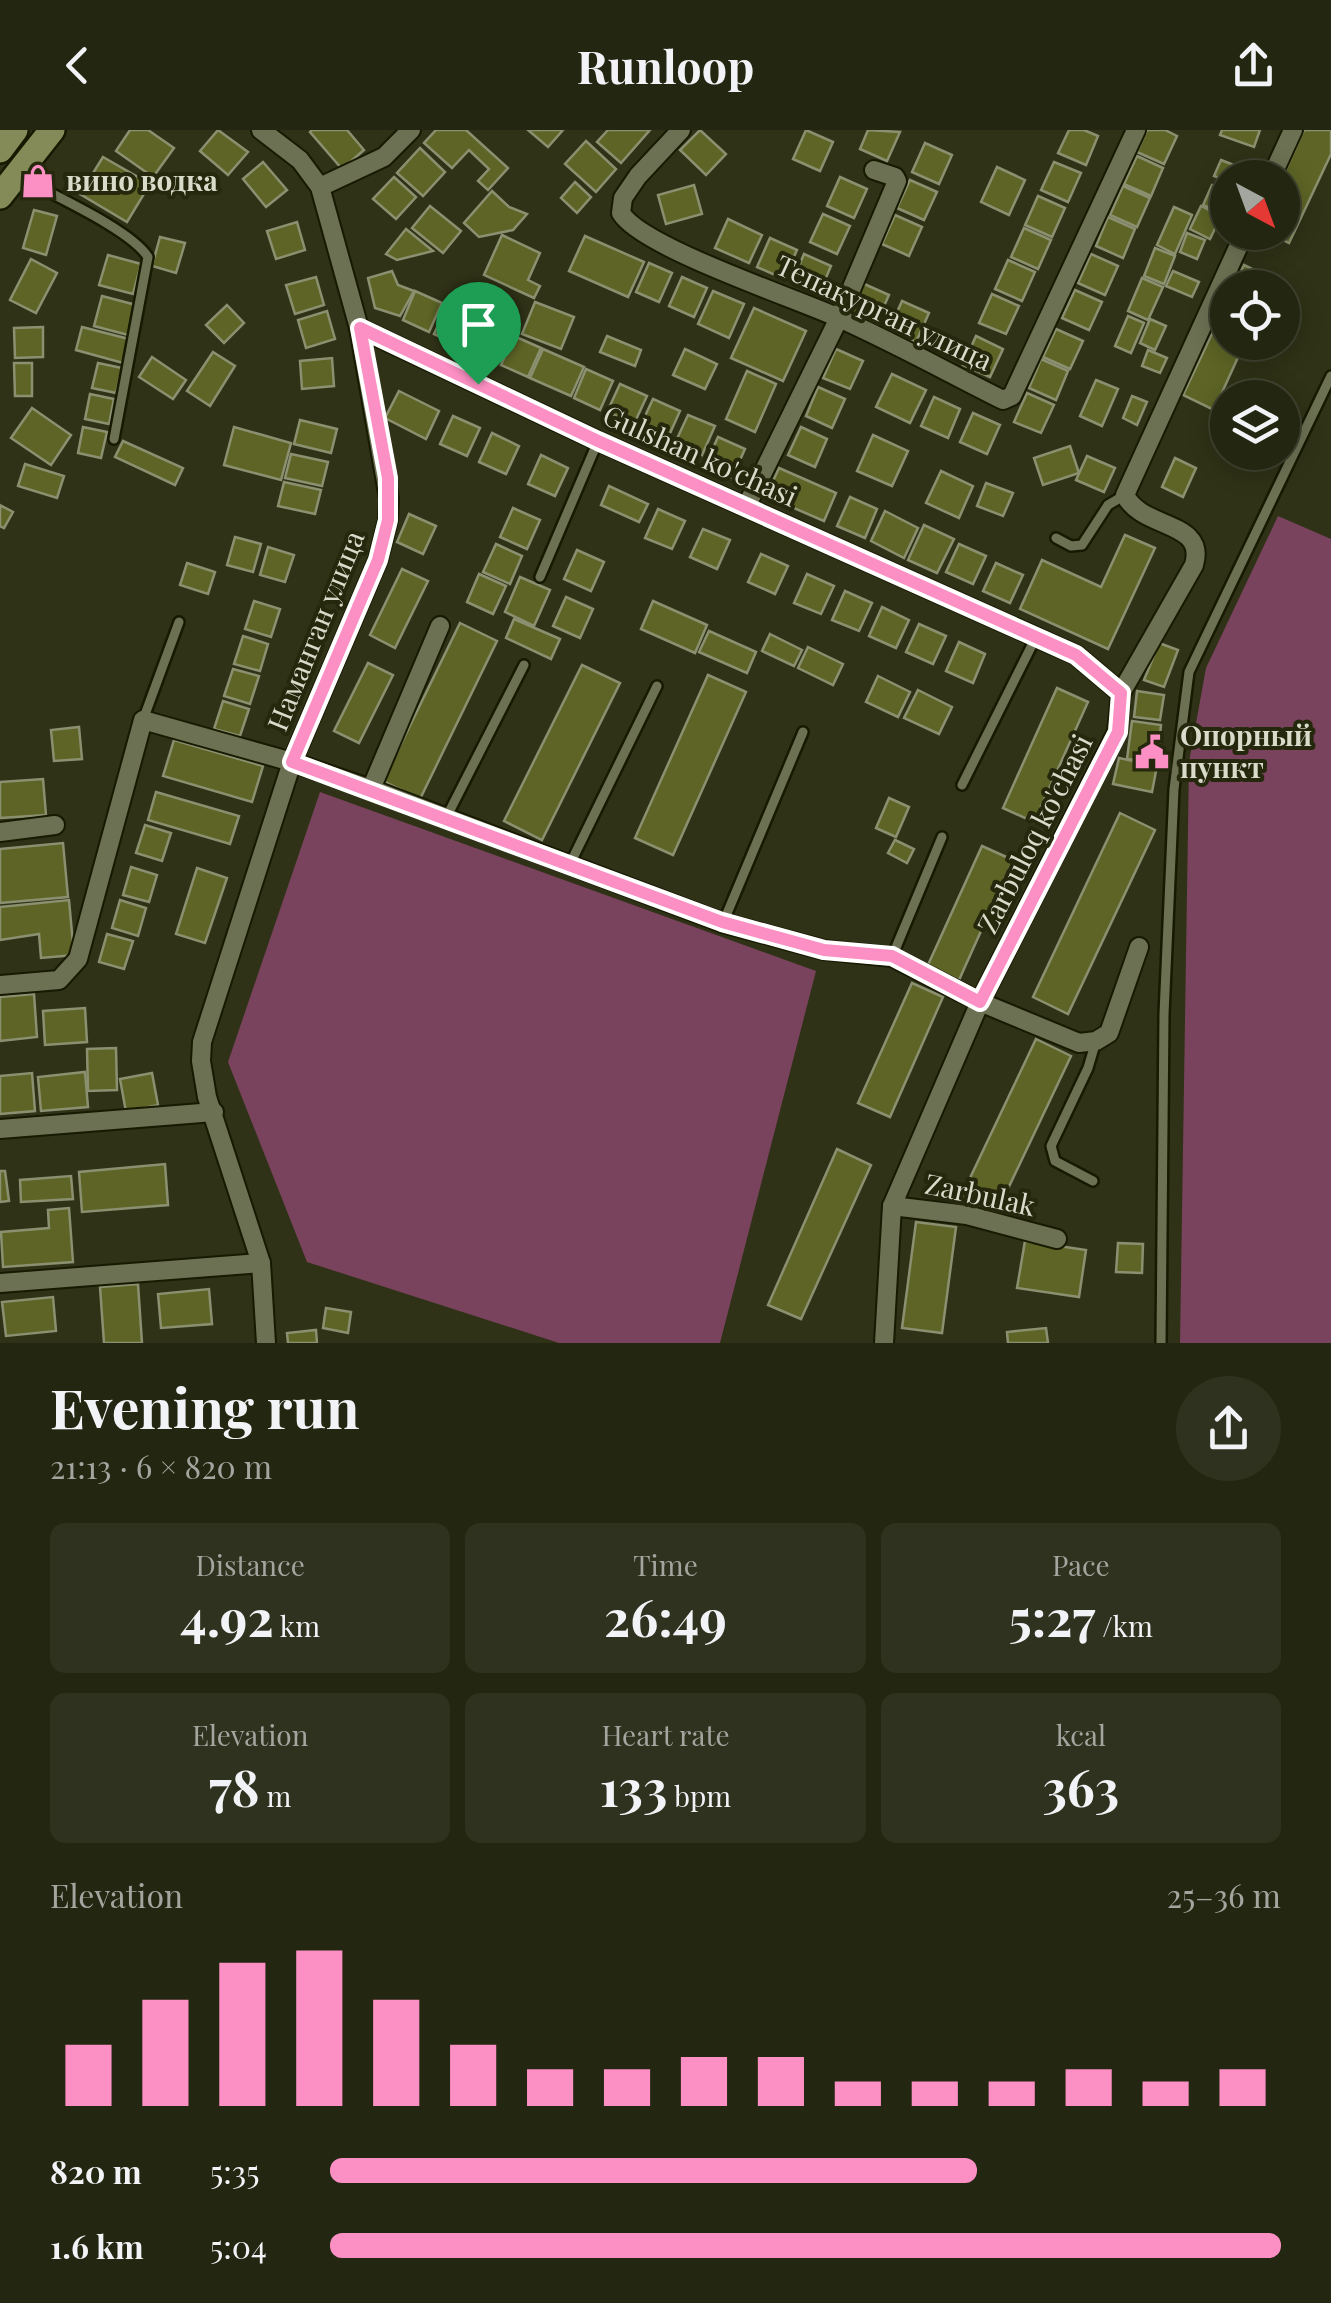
<!DOCTYPE html>
<meta charset="utf-8">
<style>
body{margin:0;font-family:"Playfair Display",serif;background:#2f321e;color:#f1f3f6;height:100vh;display:flex;flex-direction:column;font-size:38px;white-space:nowrap}
*{box-sizing:border-box;margin:0}
p{font-size:32px;color:#a3a59f}
.icon{flex:none;width:55px;height:55px;fill:none;stroke:currentColor;stroke-width:2;stroke-linecap:round;stroke-linejoin:round}
.map{position:relative;height:1213px;overflow:hidden}
.side{display:flex;flex-direction:column;background:#232610;flex:1}
.side>*{flex:none}
.needle{width:65px;rotate:139deg}
.buttons{position:absolute;left:1210px;top:30px;display:grid;gap:20px}
.buttons a{display:grid;place-items:center;width:90px;height:90px;border-radius:50%;background:#232610;box-shadow:0 5px 25px #0003,0 0 0 2px #404330;font-size:50px}
.pin{position:absolute;display:grid;place-items:center;width:85px;height:85px;color:#fff;margin:-102px -42px;border-radius:50% 50% 50% 0;rotate:-45deg;box-shadow:0 0 10px #0007}
.pin .icon{rotate:45deg}
.round{display:grid;place-items:center;flex:none;width:105px;height:105px;border-radius:52px;background:#2f321e}
.headline{display:flex;align-items:center;justify-content:space-between;height:170px;padding:0 50px}
h1{font-size:55px;font-weight:700;line-height:75px}
.stats{display:grid;grid-template-columns:repeat(3,1fr);gap:15px;height:170px;padding:10px 50px}
.stats div{display:grid;align-content:center;border-radius:15px;background:#2f321e;text-align:center}
.stats b{font-size:50px;font-weight:700}
.stats small{font-size:28px;font-weight:400}
.stats p{font-size:28px}
.chart{height:280px;padding:20px 50px}
.chart p{display:flex;justify-content:space-between}
.chart svg{width:100%;height:180px;margin-top:10px;stroke:#fc8fc3;stroke-width:6}
ul{padding:0 50px;list-style:none;font-size:32px}
li{display:grid;grid-template-columns:160px 120px 1fr;align-items:center;height:75px}
li i{height:25px;border-radius:12px;background:#fc8fc3}
header{display:flex;justify-content:space-between;align-items:center;height:130px;padding:0 50px;background:#232610;font-size:45px;font-weight:700}
.map>svg:first-child{display:block}
.green{fill:#79435d}
.building{fill:#5d6425;stroke:#8b9070;stroke-width:2.5}
.lines{fill:none;stroke-linecap:round;stroke-linejoin:round}
.lane-casing{stroke:#171a01;stroke-width:14}
.street-casing{stroke:#171a01;stroke-width:22}
.secondary-casing{stroke:#171a01;stroke-width:30}
.lane{stroke:#6d7153;stroke-width:9}
.street{stroke:#6d7153;stroke-width:18}
.secondary{stroke:#848b58;stroke-width:25}
.route-casing{stroke:#fff;stroke-width:20}
.route{stroke:#fc8fc3;stroke-width:12}
.labels{text-anchor:middle;stroke-width:8;stroke-linejoin:round;paint-order:stroke}
.poi-label{font-size:28px;font-weight:bold;fill:#d9dccb;stroke:#25280c;text-anchor:start}
.street-label{font-size:28px;fill:#d9dccb;stroke:#25280c}
</style>
<header><svg class="icon" aria-label="back" viewBox="0 0 24 24"><path d="M15 5l-7 7 7 7"/></svg>Runloop<svg class="icon" aria-label="share" viewBox="0 0 24 24"><path d="M12 15V3M7 8l5-5 5 5M5 13v7h14v-7"/></svg></header>
<div class="map">
<svg width="1331" height="1213" viewBox="0 0 1331 1213">
<rect width="100%" height="100%" fill="#2f3216"/>
<!-- green -->
<g class="green">
<polygon points="1278,386 1331,409 1331,1213 1180,1213 1189,632 1206,538"/>
<polygon points="320,662 816,841 720,1213 559,1213 307,1132 228,932"/>
</g>
<!-- building -->
<g class="building">
<polygon points="130,0 148,0 174,18 153,47 116,21"/>
<polygon points="218,0 248,22 228,45 200,21"/>
<polygon points="312,0 347,0 364,20 342,39 310,2"/>
<polygon points="436,0 466,0 508,38 488,60 478,51 489,39 469,20 452,38 424,13"/>
<polygon points="528,0 563,0 548,17"/>
<polygon points="608,0 650,0 621,33 597,12"/>
<polygon points="700,0 726,24 706,45 680,20"/>
<polygon points="806,0 833,12 820,41 793,29"/>
<polygon points="868,0 900,2 887,31 860,19"/>
<polygon points="1069,0 1084,0 1098,6 1086,35 1058,23"/>
<polygon points="1147,0 1165,0 1177,6 1164,34 1137,22"/>
<polygon points="1222,0 1260,0 1254,17 1220,5"/>
<polygon points="1304,0 1331,0 1331,24 1289,113 1267,102 1282,102 1282,48"/>
<polygon points="586,11 616,39 596,62 565,34"/>
<polygon points="925,13 952,25 939,54 912,42"/>
<polygon points="420,18 445,42 423,66 397,43"/>
<polygon points="1137,26 1163,38 1151,66 1124,54"/>
<polygon points="103,27 150,54 127,92 80,64"/>
<polygon points="1221,30 1247,40 1244,48 1228,48 1228,51 1214,46"/>
<polygon points="263,32 287,60 266,77 243,49"/>
<polygon points="1054,32 1081,43 1068,72 1041,60"/>
<polygon points="997,37 1025,50 1009,85 981,72"/>
<polygon points="394,47 416,67 396,89 373,69"/>
<polygon points="840,47 867,59 854,88 827,76"/>
<polygon points="910,50 937,62 924,90 897,78"/>
<polygon points="575,52 591,67 577,83 561,68"/>
<polygon points="694,55 702,84 666,94 658,65"/>
<polygon points="1212,55 1228,61 1223,84 1203,75"/>
<polygon points="1123,56 1150,68 1137,97 1110,85"/>
<polygon points="492,61 509,77 527,84 513,100 479,107 464,93"/>
<polygon points="1038,66 1065,78 1052,107 1025,95"/>
<polygon points="430,76 461,101 443,123 412,98"/>
<polygon points="1201,76 1221,86 1210,109 1190,99"/>
<polygon points="1174,77 1192,85 1175,124 1157,115"/>
<polygon points="34,80 57,86 46,125 23,118"/>
<polygon points="823,84 850,96 837,124 810,112"/>
<polygon points="895,85 922,97 909,126 882,114"/>
<polygon points="1108,87 1135,99 1123,128 1096,116"/>
<polygon points="728,89 762,105 749,133 715,118"/>
<polygon points="297,92 305,120 276,129 267,101"/>
<polygon points="1024,98 1051,110 1038,139 1011,127"/>
<polygon points="406,99 433,121 397,130 386,124"/>
<polygon points="1187,103 1205,110 1197,129 1180,122"/>
<polygon points="502,105 540,123 528,150 540,156 534,168 484,145"/>
<polygon points="585,106 644,132 628,167 569,141"/>
<polygon points="160,107 185,113 176,143 152,136"/>
<polygon points="770,108 797,120 784,149 757,137"/>
<polygon points="1155,118 1175,126 1164,154 1144,146"/>
<polygon points="804,124 831,136 819,164 792,152"/>
<polygon points="1091,124 1118,136 1105,165 1078,153"/>
<polygon points="108,125 141,134 133,164 99,155"/>
<polygon points="31,129 57,143 36,183 10,170"/>
<polygon points="1008,130 1035,142 1022,171 995,159"/>
<polygon points="649,133 672,143 659,172 636,162"/>
<polygon points="1244,135 1275,150 1271,158 1233,158"/>
<polygon points="392,141 398,155 414,161 400,186 375,178 368,148"/>
<polygon points="1173,141 1199,152 1192,167 1166,156"/>
<polygon points="316,147 324,175 295,184 286,155"/>
<polygon points="682,147 707,158 694,187 669,176"/>
<polygon points="1142,148 1163,157 1148,190 1128,181"/>
<polygon points="862,153 889,165 876,194 849,182"/>
<polygon points="1075,160 1102,172 1089,200 1062,188"/>
<polygon points="415,161 442,173 429,202 403,190"/>
<polygon points="713,161 744,174 729,208 698,194"/>
<polygon points="992,164 1019,176 1006,204 979,193"/>
<polygon points="102,166 136,175 128,205 94,196"/>
<polygon points="1228,170 1228,212 1245,212 1214,280 1183,265"/>
<polygon points="902,171 929,183 916,212 889,200"/>
<polygon points="535,172 574,187 561,219 522,204"/>
<polygon points="227,175 244,193 224,213 206,195"/>
<polygon points="447,176 474,187 461,216 434,204"/>
<polygon points="754,178 806,201 783,251 731,228"/>
<polygon points="327,181 335,209 306,218 298,190"/>
<polygon points="1128,186 1144,193 1131,223 1115,216"/>
<polygon points="1150,189 1166,196 1155,220 1140,213"/>
<polygon points="479,190 506,202 494,231 467,219"/>
<polygon points="43,197 43,227 15,228 14,198"/>
<polygon points="82,197 129,209 123,233 76,220"/>
<polygon points="1056,199 1083,211 1070,239 1043,227"/>
<polygon points="514,206 541,218 528,247 501,235"/>
<polygon points="607,206 641,220 635,236 600,222"/>
<polygon points="976,206 1003,219 990,247 963,235"/>
<polygon points="543,219 584,237 571,266 530,248"/>
<polygon points="685,219 717,234 705,259 673,245"/>
<polygon points="836,219 863,231 850,259 823,248"/>
<polygon points="1148,220 1167,228 1160,243 1142,236"/>
<polygon points="213,222 235,236 210,276 187,261"/>
<polygon points="152,227 186,250 173,269 139,247"/>
<polygon points="332,228 334,256 302,259 300,231"/>
<polygon points="1041,229 1068,241 1056,270 1029,258"/>
<polygon points="14,233 32,233 32,266 15,266"/>
<polygon points="98,233 122,238 116,263 92,258"/>
<polygon points="586,239 613,251 600,280 574,268"/>
<polygon points="747,241 776,254 755,302 726,289"/>
<polygon points="892,244 926,260 910,293 876,277"/>
<polygon points="1096,250 1118,259 1102,296 1080,286"/>
<polygon points="620,254 647,266 634,294 607,282"/>
<polygon points="818,257 845,269 832,298 806,286"/>
<polygon points="399,261 439,281 426,309 385,288"/>
<polygon points="1027,263 1054,275 1041,303 1014,292"/>
<polygon points="90,264 114,269 109,294 85,289"/>
<polygon points="1132,266 1147,272 1137,295 1123,288"/>
<polygon points="934,267 960,279 948,308 921,296"/>
<polygon points="653,269 680,281 667,310 640,297"/>
<polygon points="32,278 71,305 51,335 11,308"/>
<polygon points="973,283 1000,295 987,324 960,312"/>
<polygon points="688,285 715,296 702,325 675,313"/>
<polygon points="453,286 480,298 467,326 440,314"/>
<polygon points="300,290 337,299 331,323 294,314"/>
<polygon points="83,297 107,302 101,328 78,323"/>
<polygon points="234,297 291,313 281,350 224,335"/>
<polygon points="801,297 827,309 815,337 788,325"/>
<polygon points="492,303 519,316 506,344 479,332"/>
<polygon points="873,305 908,321 892,356 857,341"/>
<polygon points="718,307 745,319 732,348 705,336"/>
<polygon points="123,311 183,338 175,355 115,327"/>
<polygon points="1070,316 1079,343 1043,355 1034,328"/>
<polygon points="291,324 328,332 322,356 285,348"/>
<polygon points="541,325 568,338 555,366 528,354"/>
<polygon points="1087,326 1115,338 1104,362 1076,350"/>
<polygon points="1175,328 1196,338 1183,367 1162,357"/>
<polygon points="25,334 64,346 57,368 18,356"/>
<polygon points="779,338 836,363 824,391 766,366"/>
<polygon points="941,341 973,356 959,388 926,373"/>
<polygon points="284,352 321,360 315,384 278,376"/>
<polygon points="986,353 1013,363 1003,386 977,376"/>
<polygon points="609,356 648,374 639,392 601,375"/>
<polygon points="850,367 877,379 865,408 837,396"/>
<polygon points="0,375 13,382 4,398 0,396"/>
<polygon points="513,378 540,390 527,419 500,407"/>
<polygon points="658,379 685,391 672,419 645,408"/>
<polygon points="885,381 918,398 904,428 871,411"/>
<polygon points="409,384 436,396 423,424 397,412"/>
<polygon points="924,395 954,409 937,443 908,430"/>
<polygon points="703,399 730,410 717,439 690,427"/>
<polygon points="1125,405 1155,418 1108,519 1020,479 1042,430 1101,457"/>
<polygon points="235,407 261,414 253,442 227,435"/>
<polygon points="496,414 522,426 510,454 483,442"/>
<polygon points="959,414 986,426 973,454 946,442"/>
<polygon points="268,417 294,425 285,452 260,445"/>
<polygon points="577,420 604,432 591,461 564,449"/>
<polygon points="761,424 788,436 775,464 748,452"/>
<polygon points="187,433 215,442 208,464 180,455"/>
<polygon points="996,433 1023,445 1010,473 983,461"/>
<polygon points="402,439 428,451 395,518 370,505"/>
<polygon points="479,444 506,456 493,484 467,472"/>
<polygon points="807,444 834,456 821,484 794,473"/>
<polygon points="520,447 550,460 534,496 505,482"/>
<polygon points="845,461 872,473 859,501 832,490"/>
<polygon points="566,467 593,479 580,508 553,496"/>
<polygon points="254,471 280,479 271,507 245,499"/>
<polygon points="653,471 707,495 695,523 641,499"/>
<polygon points="882,477 909,490 896,518 869,506"/>
<polygon points="514,489 560,509 551,529 506,508"/>
<polygon points="460,493 497,511 420,669 383,651"/>
<polygon points="919,494 946,506 933,534 906,522"/>
<polygon points="709,501 756,522 747,543 699,522"/>
<polygon points="770,504 802,520 794,536 762,521"/>
<polygon points="243,506 268,514 260,541 234,534"/>
<polygon points="959,512 985,524 973,553 946,541"/>
<polygon points="1159,513 1178,520 1164,557 1144,550"/>
<polygon points="808,517 843,534 833,555 798,538"/>
<polygon points="368,533 393,545 359,613 334,601"/>
<polygon points="582,535 620,553 542,710 504,691"/>
<polygon points="233,539 259,546 250,574 224,566"/>
<polygon points="708,545 746,562 673,725 635,708"/>
<polygon points="878,546 910,562 898,587 866,572"/>
<polygon points="1057,558 1088,572 1034,692 1003,678"/>
<polygon points="918,560 952,577 939,604 904,588"/>
<polygon points="1137,561 1164,565 1160,590 1134,587"/>
<polygon points="223,571 249,579 240,606 214,599"/>
<polygon points="1132,591 1161,595 1157,632 1127,629"/>
<polygon points="79,597 82,629 54,631 51,600"/>
<polygon points="174,610 263,636 252,672 163,646"/>
<polygon points="1119,628 1157,636 1152,662 1113,654"/>
<polygon points="43,649 46,685 0,688 0,652"/>
<polygon points="156,662 239,686 230,714 148,690"/>
<polygon points="889,668 909,677 896,707 876,698"/>
<polygon points="1120,683 1155,700 1068,884 1033,867"/>
<polygon points="145,695 171,703 162,731 136,723"/>
<polygon points="895,710 914,719 907,733 888,723"/>
<polygon points="63,713 68,767 0,773 0,719"/>
<polygon points="982,716 1013,730 959,850 928,835"/>
<polygon points="131,737 157,745 149,772 123,765"/>
<polygon points="197,738 227,748 205,813 176,804"/>
<polygon points="69,770 74,825 41,828 39,804 0,810 0,777"/>
<polygon points="120,770 146,778 138,806 112,798"/>
<polygon points="107,804 133,811 124,839 99,832"/>
<polygon points="912,853 943,867 890,987 858,973"/>
<polygon points="34,864 37,907 0,911 0,867"/>
<polygon points="85,878 87,912 45,915 43,881"/>
<polygon points="1036,909 1071,926 996,1084 961,1067"/>
<polygon points="116,918 117,960 88,961 87,919"/>
<polygon points="85,942 88,977 41,981 38,947"/>
<polygon points="32,943 35,981 0,984 0,946"/>
<polygon points="152,943 158,975 126,982 120,949"/>
<polygon points="837,1019 871,1035 801,1189 768,1175"/>
<polygon points="165,1034 168,1075 82,1082 79,1042"/>
<polygon points="0,1041 5,1041 9,1071 0,1072"/>
<polygon points="71,1046 73,1069 21,1072 20,1050"/>
<polygon points="69,1078 73,1132 3,1137 1,1102 49,1098 48,1080"/>
<polygon points="916,1092 956,1097 942,1203 902,1198"/>
<polygon points="1025,1111 1086,1120 1079,1167 1017,1158"/>
<polygon points="1118,1113 1143,1114 1142,1143 1116,1142"/>
<polygon points="138,1154 142,1213 104,1213 100,1157"/>
<polygon points="209,1159 212,1194 161,1198 158,1164"/>
<polygon points="53,1167 56,1201 6,1206 2,1172"/>
<polygon points="326,1178 351,1182 348,1203 323,1198"/>
<polygon points="1046,1198 1048,1213 1008,1213 1007,1202"/>
<polygon points="316,1200 317,1213 288,1213 287,1203"/>
</g>
<g class="lines">
<!-- lane casing -->
<g class="lane-casing">
<g id="lane">
<path d="M20,47C52,65 130,99 148,127L114,309"/>
<polyline points="1056,408 1071,416 1082,415 1108,375 1125,365"/>
<polyline points="540,447 598,311"/>
<polyline points="143,590 179,492"/>
<polyline points="962,655 1036,507"/>
<polyline points="446,688 524,535"/>
<polyline points="570,734 657,556"/>
<polyline points="723,793 803,602"/>
<polyline points="892,827 942,707"/>
<polyline points="1093,1051 1055,1031 1051,1016 1088,938 1096,911"/>
<polyline points="1161,1213 1164,884 1174,659 1189,542 1331,246"/>
</g>
</g>
<!-- street casing -->
<g class="street-casing">
<g id="street">
<polyline points="261,0 300,30 320,57 359,198 389,369 388,390 378,430 292,632 202,912 201,931 207,967 261,1133 266,1213"/>
<path d="M681,0L638,46L623,68L621,83C641,117 795,168 839,188C895,213 949,243 1003,270L1012,266L1136,0"/>
<polyline points="1271,48 1293,0"/>
<polyline points="320,57 384,27 411,0"/>
<polyline points="359,198 598,311 1076,525 1121,563"/>
<polyline points="746,377 839,188 897,51 895,47 874,40"/>
<polyline points="371,659 440,496"/>
<polyline points="0,702 55,695"/>
<polyline points="0,855 59,850 78,829 143,590 292,632 371,659 723,793 824,820 892,827 980,872 1079,913 1096,911 1109,903 1139,817"/>
<polyline points="0,999 214,982"/>
<polyline points="892,1076 967,1085 1057,1109"/>
<polyline points="0,1153 261,1133"/>
<path d="M884,1213L892,1076L980,872L1117,602L1121,563L1194,435C1207,390 1142,400 1125,365L1245,102"/>
</g>
</g>
<!-- secondary casing -->
<g class="secondary-casing">
<g id="secondary">
<polyline points="0,20 15,0"/>
<polyline points="0,66 52,0"/>
</g>
</g>
<!-- lane -->
<use href="#lane" class="lane"/>
<!-- street -->
<use href="#street" class="street"/>
<!-- secondary -->
<use href="#secondary" class="secondary"/>
</g>
<g class="lines">
<!-- route casing -->
<g class="route-casing">
<polygon id="route" points="360,198 598,311 1076,525 1121,563 1118,602 980,872 892,826 824,820 722,792 292,632 378,430 388,390 388,348"/>
</g>
<!-- route -->
<use href="#route" class="route"/>
</g>
<!-- icons -->
<defs>
<g id="shop-bare" transform="scale(2.7)"><path d="M-5-2.5h2.3a2.7 3.5 0 0 1 5.4 0H5L5.5 6h-11ZM-1.5-2.5h3a1.5 2.3 0 0 0-3 0Z" fill="#fc8fc3" stroke="#25280c" stroke-width="2.5" paint-order="stroke"/></g>
<g id="civic-bare" transform="scale(2.7)"><path d="M-.6-6.5H3V-4.5H.6V-3L4-1V1h2V6H-6V1h2V-1L-.6-3ZM-1.2 2.5V6h2.4V2.5Z" fill="#fc8fc3" stroke="#25280c" stroke-width="2.5" paint-order="stroke"/></g>
</defs>
<g fill-rule="evenodd">
<use href="#shop-bare" x="38" y="51"/>
<use href="#civic-bare" x="1152" y="622"/>
</g>
<g class="labels">
<!-- poi labels -->
<g class="poi-label">
<text x="66" y="61">вино водка</text>
<text x="1180" y="616">Опорный<tspan x="1180" dy="32">пункт</tspan></text>
</g>
<!-- street labels -->
<g class="street-label">
<text transform="translate(884 183) rotate(25)" y="10">Тепакурган улица</text>
<text transform="translate(700 326) rotate(24)" y="10">Gulshan ko'chasi</text>
<text transform="translate(316 501) rotate(-68)" y="10">Наманган улица</text>
<text transform="translate(1035 704) rotate(-63)" y="10">Zarbuloq ko'chasi</text>
<text transform="translate(980 1065) rotate(12)" y="10">Zarbulak</text>
</g>
</g>
</svg>
<div class="buttons">
<a><svg class="needle" viewBox="-14 -14 28 28"><path d="M0-13l5 13h-10z" fill="#e53935"/><path d="M0 13l5-13h-10z" fill="#a3a59f"/></svg></a>
<a><svg class="icon" aria-label="locate" viewBox="0 0 24 24"><circle cx="12" cy="12" r="6"/><path d="M12 2v4M12 18v4M2 12h4M18 12h4"/></svg></a>
<a><svg class="icon" aria-label="layers" viewBox="0 0 24 24"><path d="M12 4l9 5-9 5-9-5zM3 14l9 5 9-5"/></svg></a>
</div>
<div class="pin" style="left:478px;top:254px;background:#1e9e55"><svg class="icon" aria-label="arrive" viewBox="0 0 24 24"><path d="M6 21V4h12l-3 4 3 4H6"/></svg></div>
</div>
<section class="side">
<div class="headline"><div><h1>Evening run</h1><p>21:13 · 6 × 820 m</p></div><a class="round"><svg class="icon" aria-label="share" viewBox="0 0 24 24"><path d="M12 15V3M7 8l5-5 5 5M5 13v7h14v-7"/></svg></a></div>
<div class="stats">
<div><p>Distance</p><b>4.92<small> km</small></b></div>
<div><p>Time</p><b>26:49</b></div>
<div><p>Pace</p><b>5:27<small> /km</small></b></div>
</div>
<div class="stats">
<div><p>Elevation</p><b>78<small> m</small></b></div>
<div><p>Heart rate</p><b>133<small> bpm</small></b></div>
<div><p>kcal</p><b>363</b></div>
</div>
<div class="chart"><p><span>Elevation</span>25–36 m</p>
<svg viewBox="0 0 160 44" preserveAspectRatio="none"><path d="M5 44V29M15 44V18M25 44V9M35 44V6M45 44V18M55 44V29M65 44V35M75 44V35M85 44V32M95 44V32M105 44V38M115 44V38M125 44V38M135 44V35M145 44V38M155 44V35"/></svg>
</div>
<ul>
<li><b>820 m</b>5:35<i style="width:68%"></i></li>
<li><b>1.6 km</b>5:04<i style="width:100%"></i></li>
</ul>
</section>
